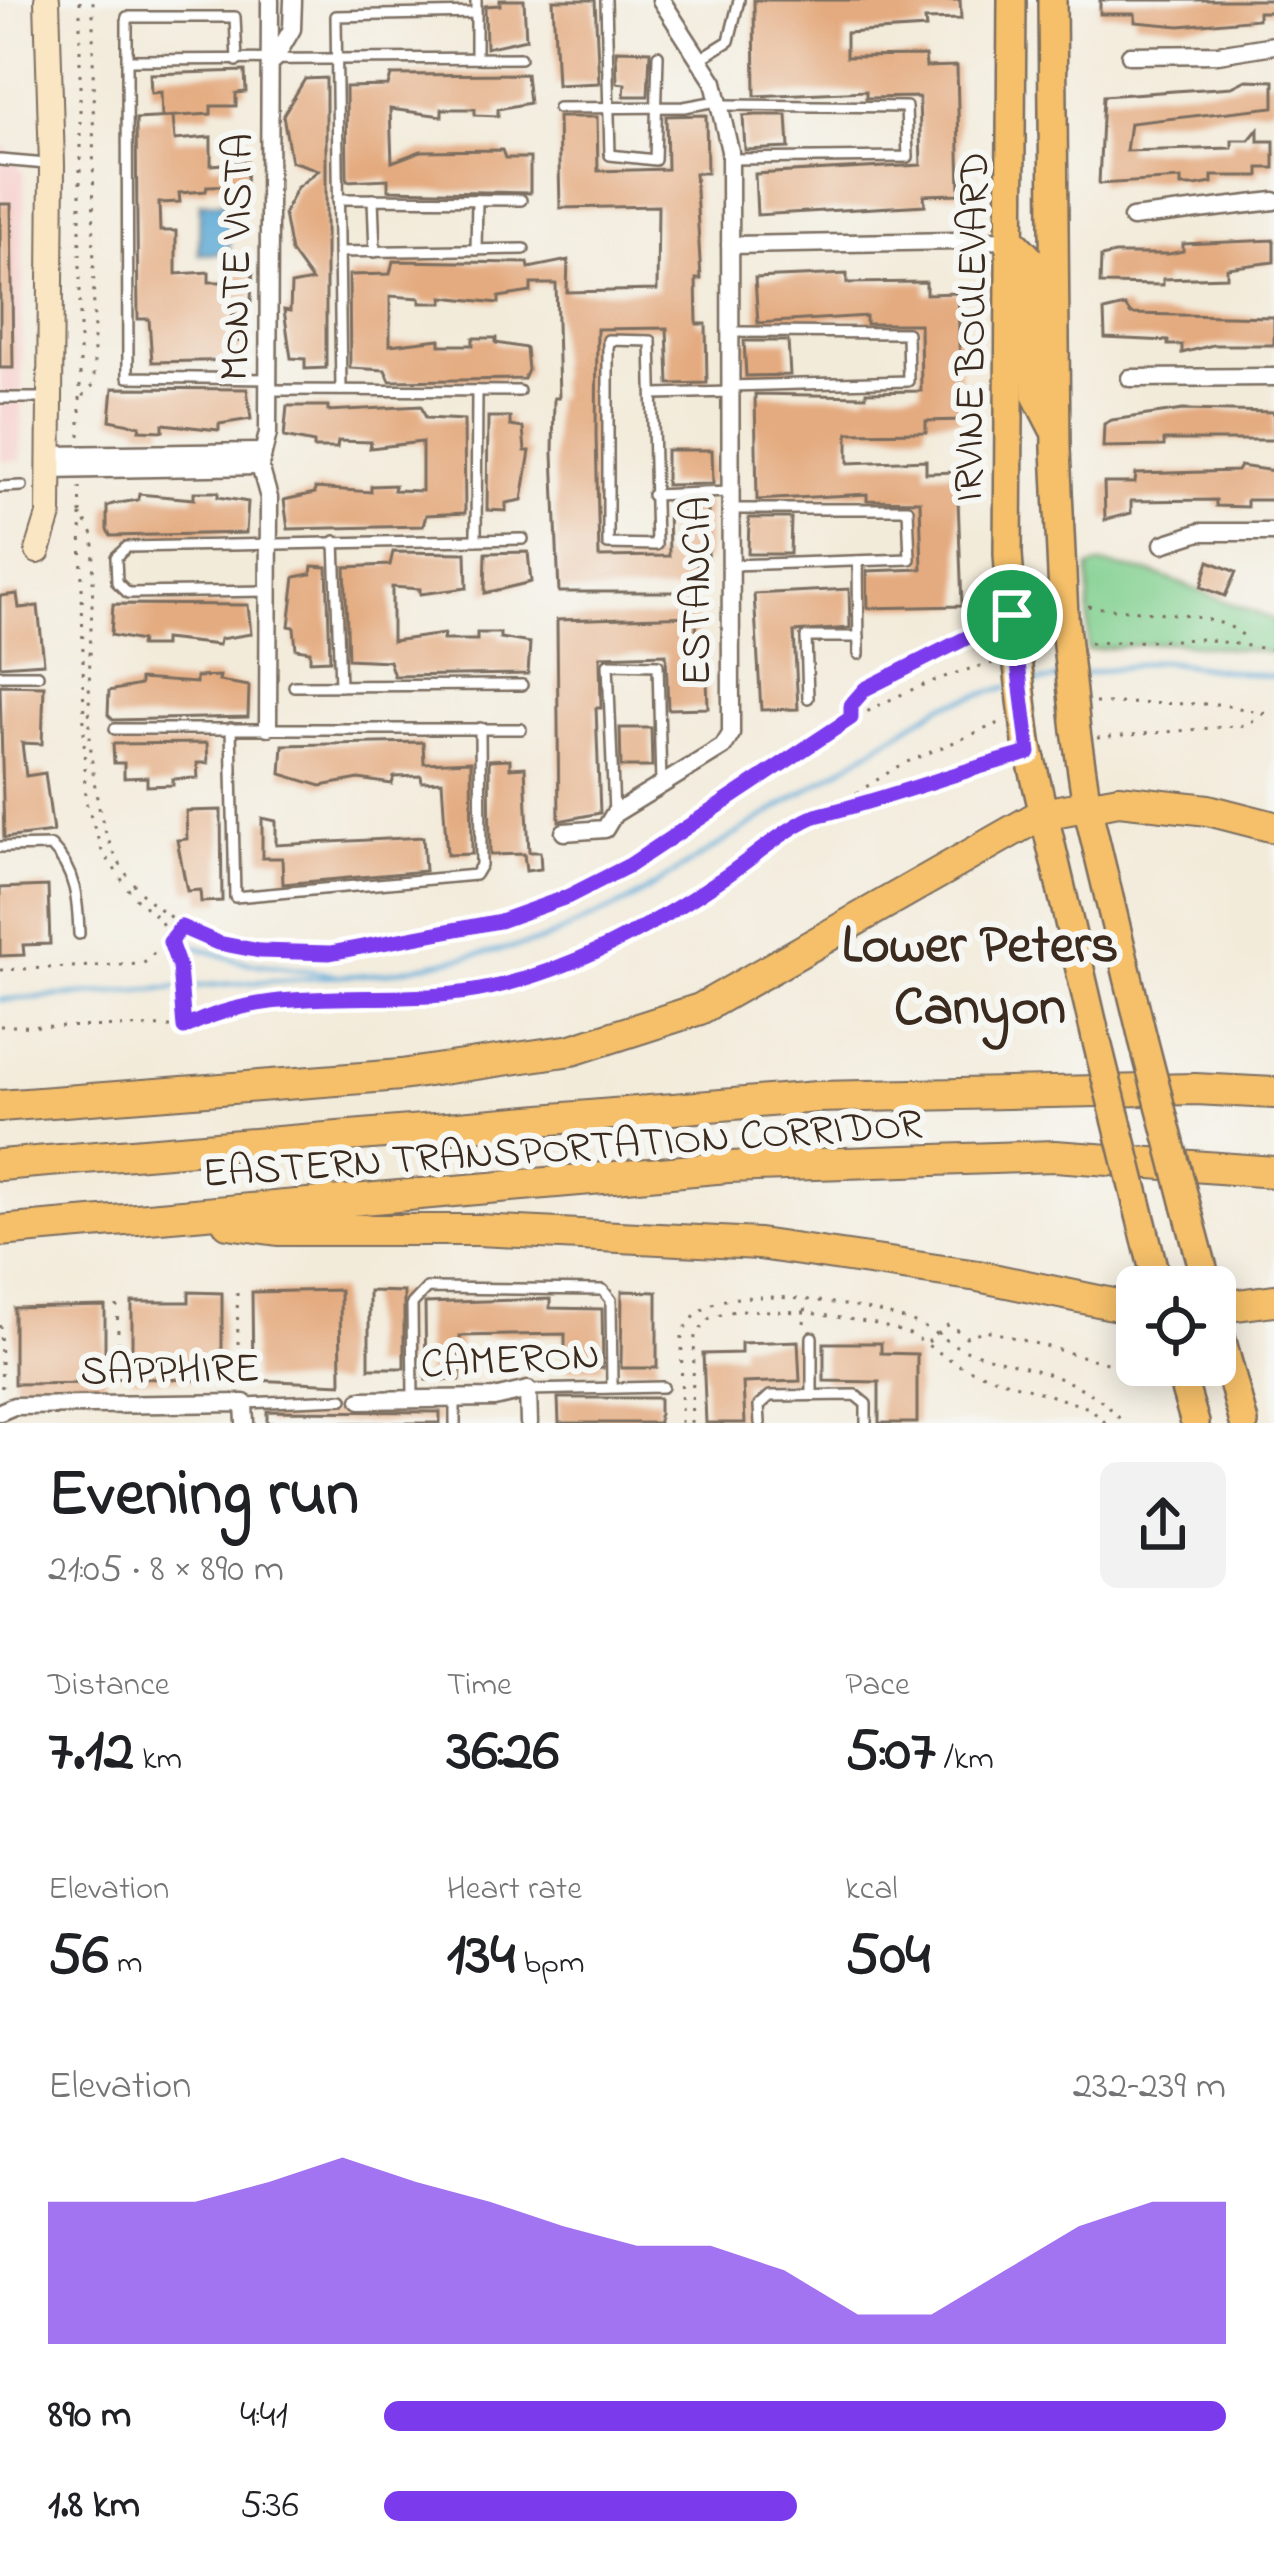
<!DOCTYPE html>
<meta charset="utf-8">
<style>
body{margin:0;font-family:"Indie Flower",sans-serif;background:#f2f2f2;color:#202124;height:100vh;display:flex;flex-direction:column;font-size:45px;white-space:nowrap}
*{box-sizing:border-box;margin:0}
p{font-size:39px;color:#757577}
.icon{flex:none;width:66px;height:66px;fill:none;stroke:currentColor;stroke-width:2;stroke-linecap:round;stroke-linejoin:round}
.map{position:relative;height:1423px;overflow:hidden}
.sheet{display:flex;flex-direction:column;background:#fff;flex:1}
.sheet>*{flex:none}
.controls{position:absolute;left:1116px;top:1266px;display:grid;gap:24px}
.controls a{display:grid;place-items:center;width:120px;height:120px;border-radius:18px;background:#fff;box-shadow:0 6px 30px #0003;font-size:60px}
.pin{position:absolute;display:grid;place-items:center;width:102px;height:102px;color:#fff;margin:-51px;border:6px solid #fff;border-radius:50%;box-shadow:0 3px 12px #0007}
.round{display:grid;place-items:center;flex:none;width:126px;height:126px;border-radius:18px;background:#f2f2f2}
.overview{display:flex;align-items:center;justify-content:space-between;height:204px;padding:0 48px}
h1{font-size:66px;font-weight:700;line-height:90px}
.stats{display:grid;grid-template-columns:repeat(3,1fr);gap:18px;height:204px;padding:12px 48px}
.stats div{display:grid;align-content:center}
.stats b{font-size:60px;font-weight:700}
.stats small{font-size:33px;font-weight:400}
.stats p{font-size:33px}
.chart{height:336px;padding:24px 48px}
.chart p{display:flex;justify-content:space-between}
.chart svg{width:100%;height:216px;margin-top:12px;fill:#7c3aed;opacity:.7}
ul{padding:0 48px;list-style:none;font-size:39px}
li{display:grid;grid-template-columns:192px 144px 1fr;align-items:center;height:90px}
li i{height:30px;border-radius:15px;background:#7c3aed}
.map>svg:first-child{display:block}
.built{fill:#f7d0ce}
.green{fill:#82d090;stroke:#5e7d57;stroke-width:3}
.water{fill:#5ca9d5;stroke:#4c6a7a;stroke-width:3}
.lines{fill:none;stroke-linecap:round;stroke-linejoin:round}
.stream{stroke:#5ca9d5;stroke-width:4.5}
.building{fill:#e4ab80}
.lane-casing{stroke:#7b6e60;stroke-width:14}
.street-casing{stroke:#7b6e60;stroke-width:21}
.secondary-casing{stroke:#7b6e60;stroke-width:28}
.primary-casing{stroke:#7b6e60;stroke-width:32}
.highway-casing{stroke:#7b6e60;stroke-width:34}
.path{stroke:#7b6e60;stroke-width:3;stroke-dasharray:3 9;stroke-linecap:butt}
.lane{stroke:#fff;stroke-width:9}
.street{stroke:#fff;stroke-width:16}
.secondary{stroke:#fbe6c4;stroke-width:24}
.primary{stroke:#f6c06b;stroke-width:27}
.highway{stroke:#f6c06b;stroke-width:30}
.primary-bridge-casing{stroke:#7b6e60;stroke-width:32;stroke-linecap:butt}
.primary-bridge{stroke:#f6c06b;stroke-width:27}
.route-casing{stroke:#fff;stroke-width:24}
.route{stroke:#7c3aed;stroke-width:15}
.labels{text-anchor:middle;stroke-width:12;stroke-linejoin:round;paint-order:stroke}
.street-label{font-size:42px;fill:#3b2a1e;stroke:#f6f6f2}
.district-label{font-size:54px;font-weight:bold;fill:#3b2a1e;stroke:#f6f6f2}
</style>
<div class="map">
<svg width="1274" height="1423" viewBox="0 0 1274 1423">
<rect width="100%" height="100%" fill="#f6f6f2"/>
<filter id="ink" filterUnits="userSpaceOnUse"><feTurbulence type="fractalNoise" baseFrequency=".00833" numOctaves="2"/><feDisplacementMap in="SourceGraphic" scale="24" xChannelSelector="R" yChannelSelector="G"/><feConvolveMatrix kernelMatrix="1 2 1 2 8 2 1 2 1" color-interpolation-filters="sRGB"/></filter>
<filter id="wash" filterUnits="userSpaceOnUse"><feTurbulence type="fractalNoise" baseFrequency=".004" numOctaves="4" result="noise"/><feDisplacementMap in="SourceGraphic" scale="48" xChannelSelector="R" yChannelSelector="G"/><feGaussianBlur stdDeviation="2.7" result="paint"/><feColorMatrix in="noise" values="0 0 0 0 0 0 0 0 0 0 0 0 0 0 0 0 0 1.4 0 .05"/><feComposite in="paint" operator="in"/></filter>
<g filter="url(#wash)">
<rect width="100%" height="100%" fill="#f3ebda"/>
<!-- built -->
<polygon class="built" points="0,140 24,174 21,461 0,461"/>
<!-- green -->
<polygon class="green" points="1100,564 1153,573 1274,620 1274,653 1170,642 1088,650 1089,568"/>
<!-- water -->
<polygon class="water" points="229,202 229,253 199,254 200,203"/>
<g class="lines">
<!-- stream -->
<g class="stream">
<polyline points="1078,675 1160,661 1274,677"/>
<polyline points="1031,683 1061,678"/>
<polyline points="188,944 241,962 333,974"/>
<polyline points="0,1000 386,973 539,942 628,902 941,706 1008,687"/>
</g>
</g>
<g id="blocks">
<!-- building -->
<g class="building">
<polygon points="500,0 524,0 526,39 486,48 485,6 500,5"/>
<polygon points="553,0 595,0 599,83 557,85"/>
<polygon points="754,0 960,0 961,19 925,20 926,28 846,33 846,57 925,56 926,67 957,66 960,194 924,195 925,205 757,215 755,174 921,165 919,97 866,98 866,91 755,96"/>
<polygon points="1100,0 1274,0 1274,12 1258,12 1258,19 1180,26 1135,22 1135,14 1100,14"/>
<polygon points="616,50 650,51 648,96 624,96 625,84 617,83"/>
<polygon points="245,71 246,92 236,93 236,106 211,106 211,114 162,117 161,92 151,93 150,74"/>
<polygon points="526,74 529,103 498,109 498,116 475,115 475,109 442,109 442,116 390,109 392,162 421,151 502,150 505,158 530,158 530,193 388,190 388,179 347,181 346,87 388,86 391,75"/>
<polygon points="326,78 326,368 305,369 305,359 291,358 284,310 290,311 291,285 312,281 291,252 284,214 296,188 319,170 291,161 283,115 305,79"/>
<polygon points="1246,80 1274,81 1274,107 1130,123 1126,151 1232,148 1232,140 1249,140 1258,129 1258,141 1274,141 1274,168 1259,168 1259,176 1212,176 1212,183 1195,186 1181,186 1181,179 1099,184 1103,96 1232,87"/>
<polygon points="706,115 707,173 695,173 701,279 696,279 697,324 706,324 707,383 669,384 667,328 597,329 596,435 599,557 669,556 668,503 708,502 708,561 697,561 698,592 559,592 553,454 554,398 559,398 556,284 531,284 531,292 499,297 499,303 443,297 443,303 420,303 420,298 390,296 390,345 440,339 440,345 473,345 473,338 496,338 496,343 526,348 528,370 524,379 390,381 385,370 350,368 349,275 390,274 393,261 528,263 529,268 568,260 567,292 657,290 658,206 560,208 558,117 597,117 598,171 667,169 666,116"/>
<polygon points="756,115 787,115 789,148 745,150 743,116"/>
<polygon points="173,117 175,140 211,137 211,165 247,162 246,185 207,186 206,191 179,193 180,202 159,203 160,231 176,231 176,274 209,272 209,282 232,282 233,269 253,268 250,315 231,314 238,341 245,342 245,360 152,362 149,319 138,319 136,119"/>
<polygon points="0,204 11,204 13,368 0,368"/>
<polygon points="1274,240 1274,262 1227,268 1227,277 1163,279 1163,285 1100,284 1101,257 1115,254 1169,254 1183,251 1183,244"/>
<polygon points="847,274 847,283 926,282 926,294 958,293 961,420 926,421 926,432 848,433 848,463 926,460 926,473 957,472 962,606 868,608 867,571 922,569 920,501 867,500 867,494 757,500 755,394 866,396 866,392 921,391 920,324 866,324 866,316 758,323 755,278"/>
<polygon points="1125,306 1131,314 1274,317 1274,345 1213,345 1182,353 1182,345 1168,345 1168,341 1105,338 1104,311"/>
<polygon points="744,341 788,341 790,375 746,376"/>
<polygon points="113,388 247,389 251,419 219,424 219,430 163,424 163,431 139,430 140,426 110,420"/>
<polygon points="287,406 328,406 328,411 421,406 426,418 464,420 465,513 426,515 423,526 288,529 284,500 315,493 315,488 371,492 371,486 395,485 394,490 422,491 422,442 370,448 371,442 338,441 337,448 314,448 314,443 284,437"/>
<polygon points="1183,410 1274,412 1274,440 1164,440 1164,446 1103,447 1104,424 1112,420"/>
<polygon points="488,417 510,417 510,426 523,428 525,451 530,451 522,500 506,503 506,511 487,510"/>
<polygon points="666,450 712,450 713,484 666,485"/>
<polygon points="1240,466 1274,471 1274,500 1247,500 1247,507 1216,506 1216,500 1131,501 1131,513 1105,520 1104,483 1135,483 1136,474 1237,471"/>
<polygon points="194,492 218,492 218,497 248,502 246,533 111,536 107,530 107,506 113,504 138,500 139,494 194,499"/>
<polygon points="749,518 791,518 790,554 748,554"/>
<polygon points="393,552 466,553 467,588 420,594 420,589 392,587 392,641 444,634 443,640 477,640 477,633 500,633 500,638 530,643 528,674 394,676 389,661 348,659 345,567 390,565"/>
<polygon points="528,552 531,582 485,593 486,553"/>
<polygon points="1209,561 1236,572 1225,596 1201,587"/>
<polygon points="312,566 327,567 330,660 310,661 310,651 296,649 294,627 289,626 295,577 311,574"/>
<polygon points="849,589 850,628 794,632 798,709 761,710 754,594"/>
<polygon points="17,594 19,608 38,606 44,663 0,666 0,596"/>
<polygon points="113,604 248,605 251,634 220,639 219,645 164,639 164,646 140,646 141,641 111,635"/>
<polygon points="696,616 697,650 706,650 708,708 668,709 666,654 600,656 601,708 596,708 600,813 559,821 557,620"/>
<polygon points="220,676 219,681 249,686 248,717 113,720 108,715 109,691 140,685 140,679 196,683 196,677"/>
<polygon points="0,685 44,686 42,744 22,743 26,776 45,773 53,832 4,838"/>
<polygon points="620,728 651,728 652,767 621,767"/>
<polygon points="423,742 424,763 471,761 472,854 447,855 442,781 422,782 421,776 394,777 392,784 359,779 321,786 281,774 283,745"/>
<polygon points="207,743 208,763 197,763 198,778 173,779 173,785 147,786 147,777 124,778 124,763 114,763 113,744"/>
<polygon points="510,759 510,768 525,767 529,852 540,852 541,869 526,871 524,854 490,855 489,760"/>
<polygon points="221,810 222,901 201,902 200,890 187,891 177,840 187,839 186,811"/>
<polygon points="262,818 276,821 276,845 423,837 425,871 283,884 282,858 262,858"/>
<polygon points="48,886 50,944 23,945 24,955 0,956 0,888"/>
<polygon points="340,1290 341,1384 253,1380 252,1292"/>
<polygon points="369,1291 404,1292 404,1368 369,1368"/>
<polygon points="622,1291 657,1292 657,1368 621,1368"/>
<polygon points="189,1292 222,1293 222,1381 132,1378 132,1302 189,1302"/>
<polygon points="550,1299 550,1308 602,1309 603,1368 565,1370 565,1334 460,1336 460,1380 426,1380 425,1303"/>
<polygon points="105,1306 105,1383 14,1384 14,1308"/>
<polygon points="798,1341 800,1381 743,1383 745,1423 706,1423 703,1354 741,1353 741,1343"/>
<polygon points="824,1343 881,1343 881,1353 917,1354 917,1423 879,1423 879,1382 824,1381"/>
<polygon points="558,1398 659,1398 659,1423 559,1423"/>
<polygon points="267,1411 440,1412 440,1423 267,1423"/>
</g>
</g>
</g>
<g filter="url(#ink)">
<use href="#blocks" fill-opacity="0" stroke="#7b6e60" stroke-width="3"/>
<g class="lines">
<!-- lane casing -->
<g class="lane-casing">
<g id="lane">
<polyline points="606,0 610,155 655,160 658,55"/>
<polyline points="476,58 476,0"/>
<polyline points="700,59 729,41 739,0"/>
<polyline points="127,60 127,17 235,17 237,61"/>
<polyline points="723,105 906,107 908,157 730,159"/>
<polyline points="558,108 684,107 717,101"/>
<polyline points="0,160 47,164"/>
<polyline points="338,199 521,200"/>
<polyline points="373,199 375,252"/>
<polyline points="476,250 477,200"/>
<polyline points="339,252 524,249"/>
<polygon points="608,340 651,341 656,545 608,544"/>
<polyline points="268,379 128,377 127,60 520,58"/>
<polyline points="729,386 908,381 907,333 731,332"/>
<polyline points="268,390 519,391"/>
<polyline points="341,390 336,16 476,13"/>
<polyline points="655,394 730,392"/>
<polyline points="0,398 49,398"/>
<polyline points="0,487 22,486"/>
<polyline points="652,495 729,492"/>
<polyline points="729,509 908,509 910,559 731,565"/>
<polyline points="476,540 477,391"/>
<polyline points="335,541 340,686"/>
<polyline points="858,561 859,654"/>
<polyline points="268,591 128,593 117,582 116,557 127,547 523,539"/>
<polyline points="0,675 38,675"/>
<polyline points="294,686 522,685"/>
<polyline points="808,698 806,637 859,637"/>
<polyline points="231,728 235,897 475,875 481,865 480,728"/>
<polyline points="115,729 521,729"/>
<polyline points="614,814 608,664 658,665 661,784"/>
<path d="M0,847L51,846C76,871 78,902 79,934"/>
<polyline points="812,1337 812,1395"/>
<polyline points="528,1390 663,1387"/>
<polyline points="455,1398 455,1423"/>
<polyline points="413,1399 412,1304 427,1288 603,1290 611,1300 612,1386"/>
<polyline points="244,1403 343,1399"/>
<polyline points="760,1423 759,1406 770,1396 855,1395 866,1404 866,1423"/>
</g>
</g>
<!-- street casing -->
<g class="street-casing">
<g id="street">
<polyline points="1130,55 1218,54 1274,45"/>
<polyline points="274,60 292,29 293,0"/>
<polyline points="1132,218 1274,201"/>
<polyline points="730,245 1012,240"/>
<polyline points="1130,378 1274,377"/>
<polyline points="49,455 260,452"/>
<polyline points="49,470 260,466"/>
<polyline points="1163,544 1200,532 1274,532"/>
<polyline points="268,727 269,498 260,466 268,433 270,0"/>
<polyline points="564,832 605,829 614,814 723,747 731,734 730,151 714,82 661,0"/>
<polyline points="361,1400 494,1398 528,1390 529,1423"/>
<polyline points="0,1412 14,1406 244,1403 245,1423"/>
</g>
</g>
<!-- secondary casing -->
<g class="secondary-casing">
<polyline id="secondary" points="38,551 49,515 52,165 47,0"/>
</g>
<!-- primary casing -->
<g class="primary-casing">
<g id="primary">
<polyline points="1012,0 1008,554 1013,625"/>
<polyline points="1052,0 1056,449 1064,616"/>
<polyline points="1012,240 1033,262 1036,395 1053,428"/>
<polyline points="1076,731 1087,806 1143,1039"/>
<polyline points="1027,742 1096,1038"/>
<polyline points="1137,1203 1158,1287"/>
<polyline points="1186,1205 1208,1287"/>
<polyline points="1215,1315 1244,1423"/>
<polyline points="1178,1365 1195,1423"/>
</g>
</g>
<!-- highway casing -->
<g class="highway-casing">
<g id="highway">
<polyline points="0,1106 401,1075 572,1050 700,1009 1042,814 1119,800 1208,810 1274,827"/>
<polyline points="0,1165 817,1097 1195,1089 1274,1093"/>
<polyline points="228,1223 278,1230 478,1230 759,1244 978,1276 1137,1309"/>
<polyline points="0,1231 728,1167 1055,1156 1274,1172"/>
<polyline points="1215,1308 1274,1300"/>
</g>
</g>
<!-- path -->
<g class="path">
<polyline points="83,396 94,384 93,0"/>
<polyline points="80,436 80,0"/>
<path d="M80,487L81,513L94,537C94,628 77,750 107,836C137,924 244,968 331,953C349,949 366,943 384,940C448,930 510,922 569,896C720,828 832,697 998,662"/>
<polyline points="81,515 85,799 102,851 133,896 160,920 175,951 184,1027"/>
<path d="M1088,606C1123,613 1234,609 1247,642"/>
<polyline points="1090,643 1203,639 1274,650"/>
<polyline points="1095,703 1218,704 1274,715"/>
<polyline points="851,716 855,696 865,689 935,657 992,622"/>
<polyline points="1097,738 1246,725 1263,714"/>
<polyline points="818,815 852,810 1009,758"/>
<polyline points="0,970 143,964 180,928"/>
<polyline points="0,1026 184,1027 229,1010 353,996 444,997 494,987 562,967 664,918 900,765 1004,721"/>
<polyline points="237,1293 239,1387"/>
<polyline points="117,1305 120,1387"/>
<polyline points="804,1323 806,1304"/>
<polyline points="0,1325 2,1394"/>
<polyline points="928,1342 949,1324 966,1337 986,1330 1143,1373 1151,1369"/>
<path d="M681,1423L682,1333C692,1317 705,1304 725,1300C770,1290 874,1306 917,1324C935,1331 948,1344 966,1350C1019,1368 1088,1375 1123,1423"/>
<polyline points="691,1423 695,1335 710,1318 738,1310 805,1312 872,1323 910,1334 962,1367 1089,1408 1106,1423"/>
</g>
<!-- lane -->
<use href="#lane" class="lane"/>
<!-- street -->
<use href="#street" class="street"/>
<!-- secondary -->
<use href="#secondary" class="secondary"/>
<!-- primary -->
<use href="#primary" class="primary"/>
<!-- highway -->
<use href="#highway" class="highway"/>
<!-- primary-bridge casing -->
<g class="primary-bridge-casing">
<g id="primary-bridge">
<polyline points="1064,616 1076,731"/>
<polyline points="1013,625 1027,742"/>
<polyline points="1096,1038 1137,1203"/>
<polyline points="1143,1039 1186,1205"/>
</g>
</g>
<!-- primary-bridge -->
<use href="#primary-bridge" class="primary-bridge"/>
</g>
</g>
<g class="lines" filter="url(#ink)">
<!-- route casing -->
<g class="route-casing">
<path id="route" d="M1012,615L1029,753C958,771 890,798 819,815C794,821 744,865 720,880C649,928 574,969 490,988C391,1010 276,979 184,1028L179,967L170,942L181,927L218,943L260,951L330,953L500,921L567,897L630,865L851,718V705L865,689Z"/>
</g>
<!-- route -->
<use href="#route" class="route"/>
</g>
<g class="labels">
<!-- street labels -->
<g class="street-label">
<text transform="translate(234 257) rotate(-89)" y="15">MONTE VISTA</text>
<text transform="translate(969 327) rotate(-89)" y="15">IRVINE BOULEVARD</text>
<text transform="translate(694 591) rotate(-90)" y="15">ESTANCIA</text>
<text transform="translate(562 1146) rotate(-4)" y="15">EASTERN TRANSPORTATION CORRIDOR</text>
<text transform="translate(510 1357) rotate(-3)" y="15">CAMERON</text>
<text transform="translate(170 1367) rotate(-1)" y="15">SAPPHIRE</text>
</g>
<!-- district labels -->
<g class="district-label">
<text x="980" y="961">Lower Peters<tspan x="980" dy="62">Canyon</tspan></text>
</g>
</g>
</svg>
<div class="controls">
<a><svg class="icon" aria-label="locate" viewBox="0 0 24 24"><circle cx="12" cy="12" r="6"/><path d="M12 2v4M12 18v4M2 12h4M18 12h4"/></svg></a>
</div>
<div class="pin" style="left:1012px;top:615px;background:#1e9e55"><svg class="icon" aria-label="arrive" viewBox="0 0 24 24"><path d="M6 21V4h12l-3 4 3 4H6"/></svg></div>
</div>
<section class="sheet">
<div class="overview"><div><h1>Evening run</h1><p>21:05 · 8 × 890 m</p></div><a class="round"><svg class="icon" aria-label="share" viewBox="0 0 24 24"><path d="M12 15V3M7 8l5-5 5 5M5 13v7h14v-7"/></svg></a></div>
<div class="stats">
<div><p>Distance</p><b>7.12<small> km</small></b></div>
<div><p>Time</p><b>36:26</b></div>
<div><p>Pace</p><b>5:07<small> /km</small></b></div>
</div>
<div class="stats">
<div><p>Elevation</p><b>56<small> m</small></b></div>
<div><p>Heart rate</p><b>134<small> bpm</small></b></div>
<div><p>kcal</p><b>504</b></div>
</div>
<div class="chart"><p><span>Elevation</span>232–239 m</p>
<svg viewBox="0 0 160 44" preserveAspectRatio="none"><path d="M0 44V15L10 15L20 15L30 11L40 6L50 11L60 15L70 20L80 24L90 24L100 29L110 38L120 38L130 29L140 20L150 15L160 15V44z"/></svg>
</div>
<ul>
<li><b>890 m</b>4:41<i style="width:100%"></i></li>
<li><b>1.8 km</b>5:36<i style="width:49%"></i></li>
</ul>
</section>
